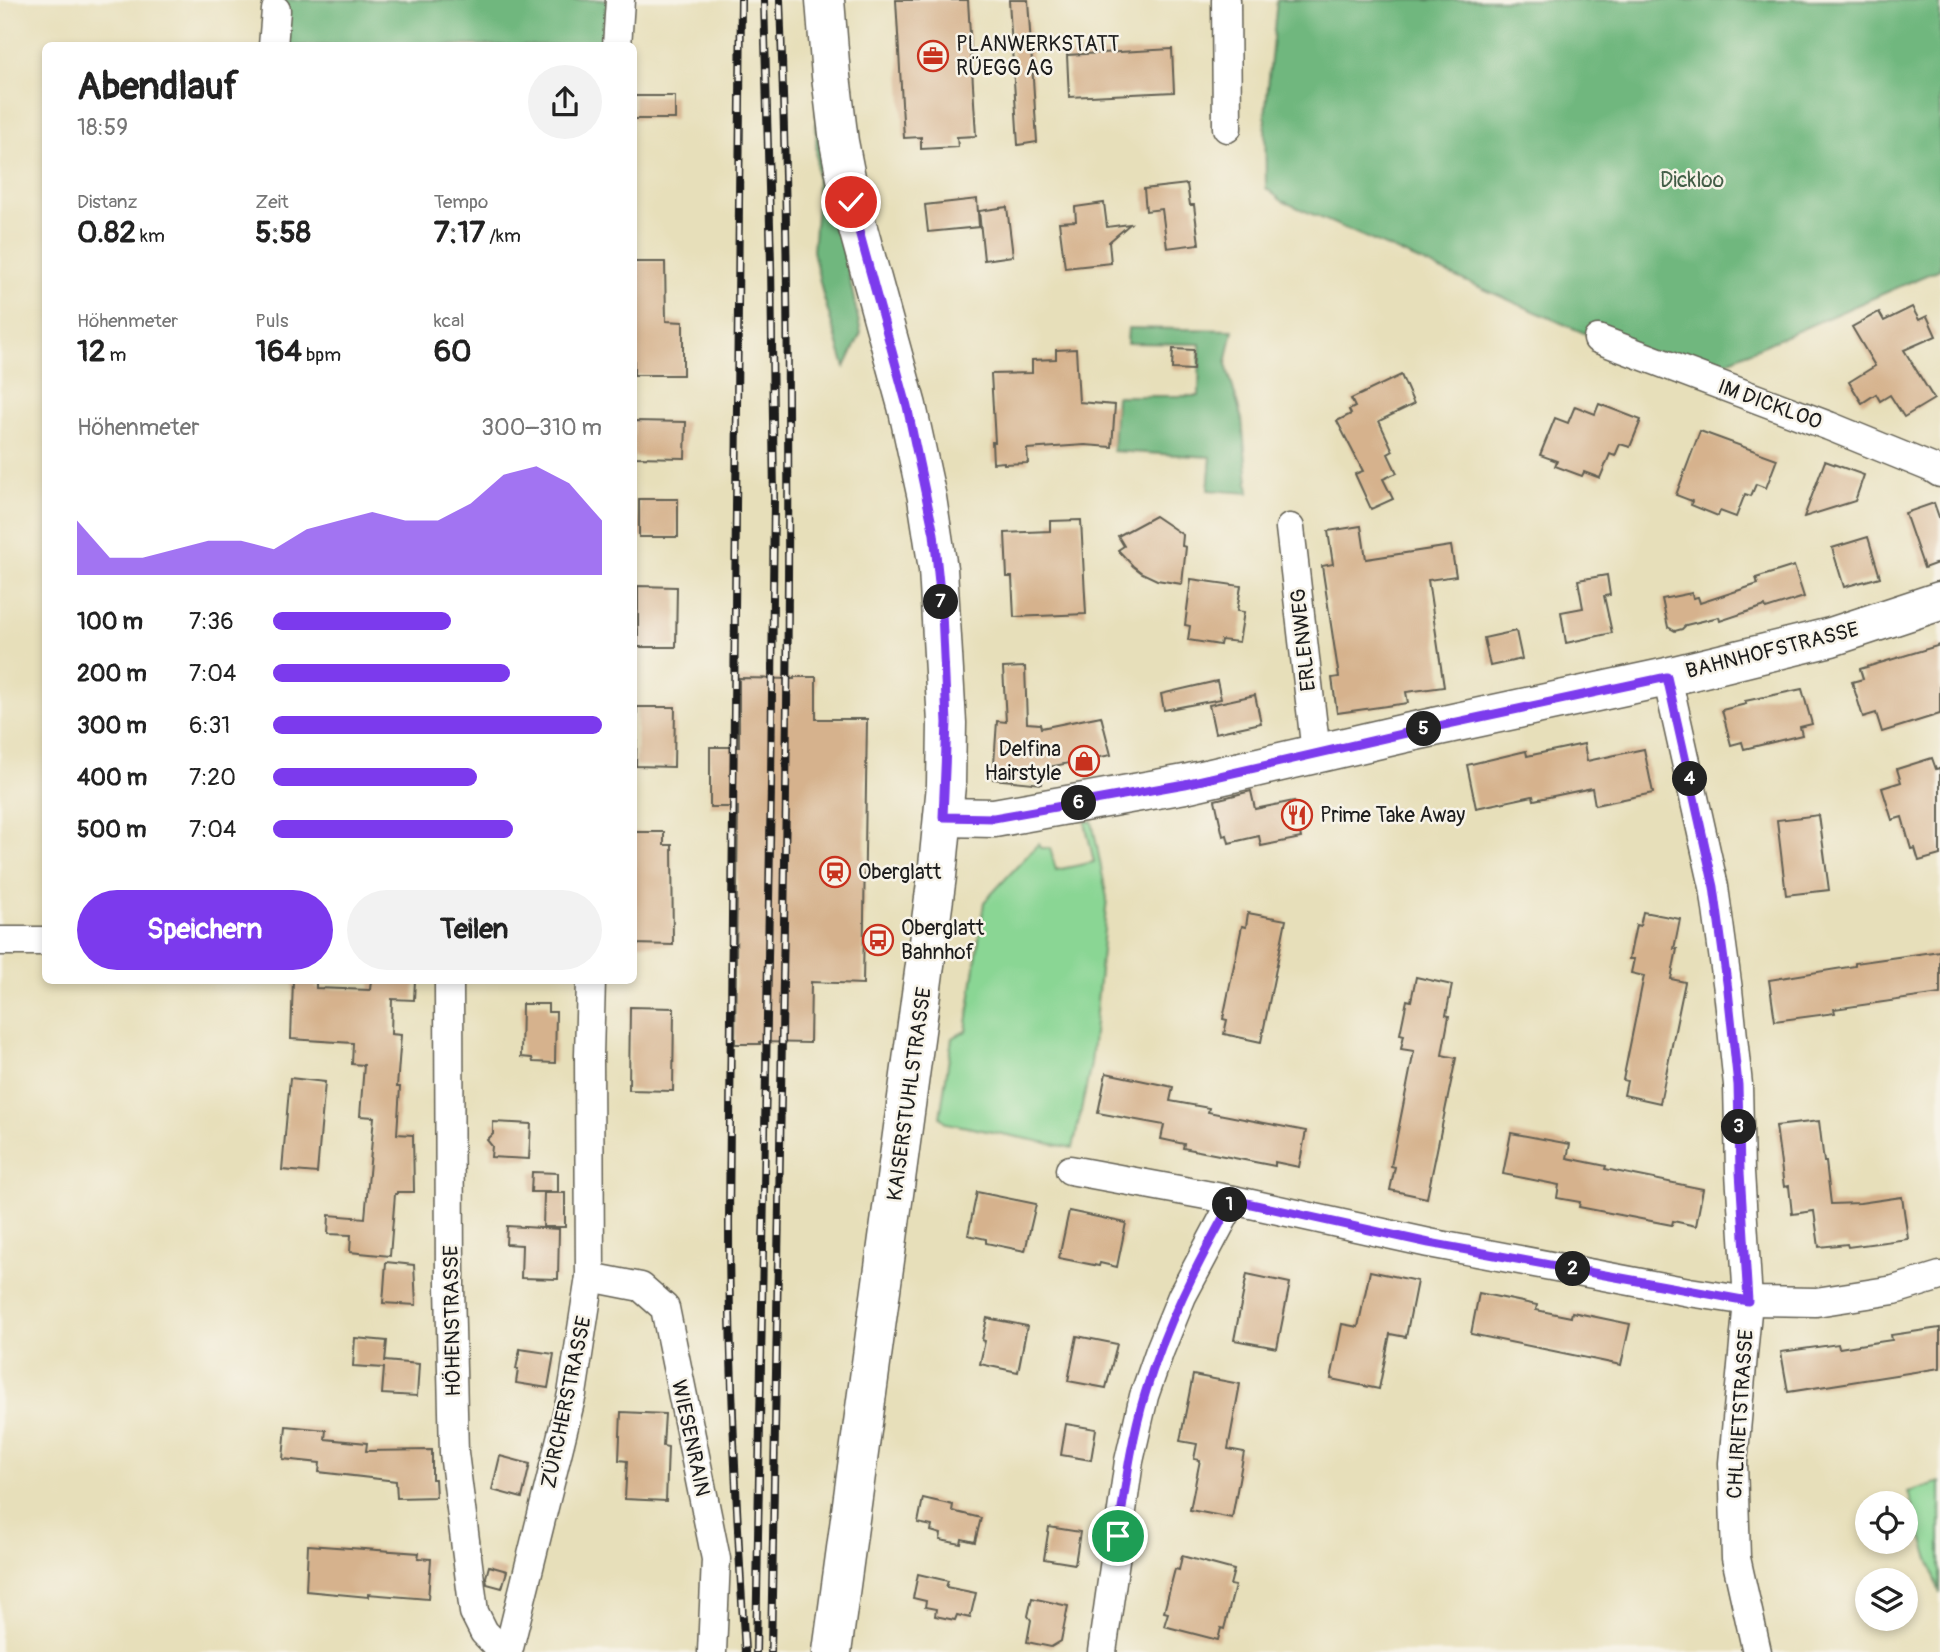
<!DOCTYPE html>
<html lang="de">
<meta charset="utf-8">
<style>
body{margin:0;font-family:Pangolin,sans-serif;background:#f2f2f2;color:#222;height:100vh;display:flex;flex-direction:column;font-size:26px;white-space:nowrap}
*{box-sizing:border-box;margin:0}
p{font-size:23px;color:#767676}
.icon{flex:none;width:38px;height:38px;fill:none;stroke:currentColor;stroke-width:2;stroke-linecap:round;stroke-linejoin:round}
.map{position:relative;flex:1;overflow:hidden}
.side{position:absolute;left:42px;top:42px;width:595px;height:942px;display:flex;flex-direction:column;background:#fff;border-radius:10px;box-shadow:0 4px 10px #0003}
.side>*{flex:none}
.fabs{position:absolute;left:1855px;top:1491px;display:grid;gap:14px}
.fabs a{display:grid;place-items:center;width:63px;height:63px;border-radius:50%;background:#fff;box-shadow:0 4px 10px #0003;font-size:35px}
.pin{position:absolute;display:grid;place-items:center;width:60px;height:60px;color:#fff;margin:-30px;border:4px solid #fff;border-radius:50%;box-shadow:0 2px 7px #0007}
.km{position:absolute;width:35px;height:35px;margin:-18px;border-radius:50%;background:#222;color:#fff;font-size:19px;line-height:35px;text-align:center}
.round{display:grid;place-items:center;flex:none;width:74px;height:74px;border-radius:37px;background:#f2f2f2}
.summary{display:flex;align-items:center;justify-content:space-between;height:119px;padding:0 35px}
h1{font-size:38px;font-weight:700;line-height:52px}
.stats{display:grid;grid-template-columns:repeat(3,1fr);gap:10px;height:119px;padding:7px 35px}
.stats div{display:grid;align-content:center}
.stats b{font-size:30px;font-weight:700}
.stats small{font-size:19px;font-weight:400}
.stats p{font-size:19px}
.chart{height:196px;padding:14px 35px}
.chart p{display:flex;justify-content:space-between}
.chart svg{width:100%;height:126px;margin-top:7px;fill:#7c3aed;opacity:.7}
.primary-button{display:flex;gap:14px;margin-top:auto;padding:14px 35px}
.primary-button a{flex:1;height:80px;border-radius:42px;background:#7c3aed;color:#fff;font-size:28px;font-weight:700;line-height:80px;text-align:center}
.primary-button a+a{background:#f2f2f2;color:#222}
ul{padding:0 35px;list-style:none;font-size:23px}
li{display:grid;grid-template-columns:112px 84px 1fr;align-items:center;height:52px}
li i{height:18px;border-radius:9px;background:#7c3aed}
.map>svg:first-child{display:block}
.green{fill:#8ad694;stroke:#537958;stroke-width:2}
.forest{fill:#6fb77e;stroke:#466a4d;stroke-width:2}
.building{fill:#d6b28d}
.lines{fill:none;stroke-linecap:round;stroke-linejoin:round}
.street-casing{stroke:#636053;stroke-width:31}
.secondary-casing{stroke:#636053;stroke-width:41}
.street{stroke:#fff;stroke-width:28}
.secondary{stroke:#fff;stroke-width:38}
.rail-casing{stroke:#1c1c1c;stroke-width:8}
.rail{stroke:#f7f3e8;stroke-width:5;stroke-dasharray:16;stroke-linecap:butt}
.route-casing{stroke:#fff;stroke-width:14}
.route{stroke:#7c3aed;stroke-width:9}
.labels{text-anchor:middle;stroke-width:5;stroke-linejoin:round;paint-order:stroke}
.poi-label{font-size:21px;fill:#1c1c1c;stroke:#f7f3e8;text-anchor:start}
.park-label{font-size:21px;fill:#425d46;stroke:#f7f3e8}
.street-label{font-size:21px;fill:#1c1c1c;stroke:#f7f3e8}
</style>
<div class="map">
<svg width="1940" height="1652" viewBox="0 0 1940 1652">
<rect width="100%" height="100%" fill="#f7f3e8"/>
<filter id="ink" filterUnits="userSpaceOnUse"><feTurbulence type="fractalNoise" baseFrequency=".0143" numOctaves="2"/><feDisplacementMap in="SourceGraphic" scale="14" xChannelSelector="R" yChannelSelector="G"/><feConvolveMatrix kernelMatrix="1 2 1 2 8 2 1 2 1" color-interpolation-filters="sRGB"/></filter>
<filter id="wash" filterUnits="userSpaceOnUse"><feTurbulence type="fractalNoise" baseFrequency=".00686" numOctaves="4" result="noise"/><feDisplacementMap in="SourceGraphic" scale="28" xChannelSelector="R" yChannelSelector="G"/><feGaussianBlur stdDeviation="1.57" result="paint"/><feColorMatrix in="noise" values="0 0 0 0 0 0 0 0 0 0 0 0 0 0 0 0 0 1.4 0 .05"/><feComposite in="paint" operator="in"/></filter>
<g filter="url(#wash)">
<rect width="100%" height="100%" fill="#e7dfba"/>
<!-- green -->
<g class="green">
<polygon points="1092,821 1107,898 1091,1064 1073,1148 947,1123 940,1117 952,1038 966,1031 984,902 1038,844 1040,848 1050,848 1056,870 1094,862 1085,822"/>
<polygon points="1940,1482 1940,1594 1908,1492"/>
</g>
<!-- forest -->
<g class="forest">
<polygon points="278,0 617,0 615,45 273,46"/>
<polygon points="1277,0 1940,0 1940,269 1705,371 1598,339 1282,201 1266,188 1265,116"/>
<polygon points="816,110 825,162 861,333 845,367 823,295 813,251 817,203"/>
<polygon points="1128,328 1233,330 1226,364 1242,419 1249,493 1208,490 1211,457 1113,451 1116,396 1199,396 1200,344 1127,343"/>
</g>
<g id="blocks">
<!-- building -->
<g class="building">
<polygon points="896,0 968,0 976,136 957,137 958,147 921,149 921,137 904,138"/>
<polygon points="1009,0 1028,0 1037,142 1018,145"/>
<polygon points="1172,49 1174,92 1069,97 1067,55"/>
<rect x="634" y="96" width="41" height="23"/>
<polygon points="1187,184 1190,205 1194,205 1199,244 1167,248 1162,209 1146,211 1144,189"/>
<polygon points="977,199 979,227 928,232 925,205"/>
<polygon points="1104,203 1107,227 1130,224 1109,242 1111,263 1065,268 1059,222 1076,221 1075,207"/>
<polygon points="1007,207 1013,256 984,260 979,211"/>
<polygon points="634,262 665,262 666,321 683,322 683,375 634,375"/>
<polygon points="1912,307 1919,320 1927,316 1936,336 1904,350 1934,399 1904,417 1890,395 1880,401 1876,394 1862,403 1849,382 1875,366 1852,327 1879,312 1884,321"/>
<polygon points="1076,349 1079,402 1115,405 1112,447 1085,445 1027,449 1028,463 1004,464 1004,462 993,463 992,442 995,442 991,374 1032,373 1032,360 1056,359 1056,350"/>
<polygon points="1173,349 1194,350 1193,370 1172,369"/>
<polygon points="1401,375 1414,404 1379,421 1393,451 1388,454 1397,473 1383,479 1393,499 1371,509 1355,474 1363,471 1337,421 1351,414 1349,410 1355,407 1351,399"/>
<polygon points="1599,404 1641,420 1630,447 1620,444 1615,456 1610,454 1600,478 1584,472 1582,476 1555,466 1557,461 1540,455 1555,418 1568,423 1575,406 1595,414"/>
<polygon points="634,421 686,422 685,458 634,457"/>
<polygon points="1700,431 1777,459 1766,488 1756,484 1751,496 1745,494 1736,517 1720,511 1718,516 1691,505 1692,501 1676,495"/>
<polygon points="1825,461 1864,475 1855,501 1804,517"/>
<rect x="639" y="499" width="39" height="38"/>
<polygon points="1934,503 1940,520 1940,562 1924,568 1905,513"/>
<polygon points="1155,516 1183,535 1182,546 1186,547 1182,584 1157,580 1142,573 1133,566 1118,550 1124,546 1118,536"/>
<polygon points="1081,520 1086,614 1014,617 1012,577 1007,577 1005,533 1050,531 1050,521"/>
<polygon points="1361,526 1366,559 1451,546 1456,576 1428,580 1444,687 1406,692 1408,703 1337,713 1332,678 1339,677 1322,566 1333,564 1328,531"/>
<polygon points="1868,537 1880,577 1844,587 1832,548"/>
<polygon points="1794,566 1804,597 1766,609 1765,606 1720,621 1719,617 1686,625 1682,629 1675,631 1668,627 1662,599 1692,593 1693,598 1698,597 1700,603 1758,584 1756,578"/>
<polygon points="1607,575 1610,595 1604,596 1612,633 1566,643 1561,612 1583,608 1578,580"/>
<polygon points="1191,579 1241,586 1237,611 1244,612 1239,642 1221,640 1220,645 1188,640 1190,626 1185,625"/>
<polygon points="638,586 677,587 676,647 638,647"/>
<polygon points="1516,631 1522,659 1490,666 1484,638"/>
<polygon points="1940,645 1940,714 1882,732 1876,713 1863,717 1852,682 1863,679 1860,669"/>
<polygon points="1025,667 1027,723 1040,724 1041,728 1101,716 1111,755 1043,768 1042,784 993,779 997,721 1006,722 1003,668"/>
<polygon points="794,677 816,677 816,719 867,719 863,984 811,982 810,1043 760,1042 760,1044 735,1044 738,807 710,807 710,747 739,747 739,678 794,679"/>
<polygon points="1217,681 1221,699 1164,710 1161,694"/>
<polygon points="1802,689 1812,724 1800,727 1802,735 1744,749 1742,742 1731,745 1722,710 1746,704 1745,701"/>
<polygon points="1255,695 1261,723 1215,733 1209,705"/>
<polygon points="637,707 675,707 674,767 636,766"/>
<polygon points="1584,744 1587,761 1644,749 1653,793 1595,805 1592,788 1534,800 1533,796 1476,808 1467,765 1526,751 1527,756"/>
<polygon points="1932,758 1936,769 1940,768 1940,855 1919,861 1915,848 1911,849 1902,817 1892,820 1882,788 1901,782 1897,769"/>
<polygon points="1251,791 1255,809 1294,801 1301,838 1261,846 1259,836 1229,843 1227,835 1223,836 1215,800"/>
<polygon points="1819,815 1829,890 1786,895 1777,820"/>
<polygon points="634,832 664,832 664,845 672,845 673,945 634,944"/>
<polygon points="1643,912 1680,919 1674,949 1677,949 1671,979 1685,982 1660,1103 1624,1095 1627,1081 1623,1080 1644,976 1631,973 1634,959 1629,959 1636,925 1640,926"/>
<polygon points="1248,913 1286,920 1261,1042 1224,1034 1227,1020 1223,1019 1242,926 1246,927"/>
<polygon points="1940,951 1940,994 1834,1009 1835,1013 1775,1021 1769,980 1855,966 1855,963"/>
<polygon points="1416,977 1452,985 1446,1015 1449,1016 1442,1055 1456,1058 1427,1198 1390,1190 1395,1167 1391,1166 1414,1051 1401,1049 1404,1035 1400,1034 1407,1000 1411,1001"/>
<polygon points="293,980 316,980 316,988 370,990 371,980 415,980 414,1000 392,999 391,1034 401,1035 397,1087 400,1087 397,1134 413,1135 414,1192 397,1192 397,1194 395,1194 390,1256 350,1252 351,1235 328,1234 329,1215 365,1218 374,1117 360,1116 364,1065 352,1064 353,1043 291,1039"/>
<polygon points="522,1004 548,1004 548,1012 556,1012 555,1063 533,1062 532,1058 521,1057"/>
<polygon points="630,1007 674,1008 673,1091 629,1090"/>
<polygon points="1106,1073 1173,1087 1170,1101 1209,1108 1208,1112 1306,1131 1299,1167 1275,1162 1275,1166 1183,1148 1184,1144 1161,1139 1164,1125 1098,1113"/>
<polygon points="290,1078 325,1082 317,1173 282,1170"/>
<polygon points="1819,1121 1824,1162 1826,1162 1831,1204 1860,1203 1902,1197 1908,1239 1848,1247 1847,1244 1819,1247 1814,1211 1792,1214 1789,1186 1784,1187 1776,1126"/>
<polygon points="493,1122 531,1124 529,1159 491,1157 492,1146 487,1140 493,1134"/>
<polygon points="1511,1133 1570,1144 1567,1158 1606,1166 1605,1169 1703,1189 1696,1226 1673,1221 1672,1225 1579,1207 1580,1202 1557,1198 1559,1185 1503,1174"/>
<polygon points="532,1172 558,1173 558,1192 531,1192"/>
<polygon points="977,1192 1036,1204 1025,1251 986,1243 986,1239 968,1235"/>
<polygon points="544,1193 565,1193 565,1227 543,1227"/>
<polygon points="1069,1211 1126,1223 1117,1267 1100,1263 1099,1266 1059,1258"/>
<polygon points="507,1226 559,1229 558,1279 521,1278 522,1245 506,1244"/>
<polygon points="386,1262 414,1265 416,1305 383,1303"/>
<polygon points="1370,1271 1417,1281 1406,1337 1390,1334 1379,1389 1331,1379 1342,1324 1358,1327"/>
<polygon points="1247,1274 1290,1283 1277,1348 1234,1340"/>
<polygon points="1479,1293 1537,1305 1536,1310 1571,1317 1572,1312 1630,1324 1621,1365 1471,1334"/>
<polygon points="987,1318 1027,1326 1018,1372 980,1364 985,1341 982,1340"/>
<polygon points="1940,1328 1940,1368 1788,1392 1781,1352 1838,1344 1839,1348 1865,1344 1892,1340 1891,1335"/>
<polygon points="1077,1336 1117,1344 1106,1388 1068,1381"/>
<polygon points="355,1338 387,1341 385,1361 419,1364 417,1396 382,1394 384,1368 353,1366"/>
<polygon points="520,1349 554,1354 548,1388 516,1383 518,1369 516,1369"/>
<polygon points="1193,1375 1240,1384 1228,1449 1244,1452 1232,1518 1190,1510 1200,1460 1194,1459 1197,1444 1180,1441"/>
<polygon points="621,1412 665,1414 663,1446 668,1447 666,1501 625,1499 627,1461 619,1460"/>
<polygon points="1066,1424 1096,1429 1091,1460 1061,1455"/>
<polygon points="286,1426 326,1430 325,1439 367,1443 366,1451 432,1450 432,1479 435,1479 436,1497 397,1498 396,1481 319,1472 320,1463 283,1459"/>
<polygon points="500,1456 530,1464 522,1498 492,1490"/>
<polygon points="923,1498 953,1505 952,1511 981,1518 975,1542 962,1539 961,1544 940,1540 941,1534 931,1531 932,1526 918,1523"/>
<polygon points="1049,1527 1080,1532 1075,1564 1044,1559"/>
<polygon points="308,1545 419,1553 418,1558 431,1559 428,1599 368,1594 368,1597 306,1591"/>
<polygon points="1182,1556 1234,1570 1230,1585 1235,1586 1224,1629 1221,1628 1218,1640 1164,1626 1168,1613 1164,1612 1175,1569 1179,1570"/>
<polygon points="489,1566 507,1571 502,1588 487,1584 486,1577"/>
<polygon points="918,1574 948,1581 946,1587 976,1593 970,1618 957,1615 955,1620 935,1616 936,1609 925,1607 926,1601 913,1598"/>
<polygon points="1032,1598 1068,1606 1061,1641 1051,1647 1027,1642 1031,1620 1028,1616"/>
</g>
</g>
</g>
<g filter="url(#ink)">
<use href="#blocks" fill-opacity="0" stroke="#636053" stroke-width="2"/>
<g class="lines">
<!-- street casing -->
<g class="street-casing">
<g id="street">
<polyline points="1226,0 1227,128"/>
<polyline points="273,46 276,10"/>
<polyline points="617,46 620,0"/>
<polyline points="1598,339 1829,426 1932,468 1940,473"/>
<polyline points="1290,528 1316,753"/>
<polyline points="1667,677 1714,887 1728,990 1738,1085 1740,1172 1748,1301 1733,1463 1736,1558 1757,1652"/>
<polyline points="0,941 46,941"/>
<polyline points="449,980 450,1287 454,1453 474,1612 484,1632 503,1652"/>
<polyline points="1070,1170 1233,1200 1429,1243 1689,1292 1748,1301 1816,1302 1894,1290 1940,1276"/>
<polyline points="590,1277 641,1287 665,1308 716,1559 712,1652"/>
<polyline points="508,1652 572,1394 590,1277 589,1056 591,980"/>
<polyline points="1102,1652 1129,1461 1144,1396 1160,1350 1182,1296 1233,1200"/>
</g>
</g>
<!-- secondary casing -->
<g class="secondary-casing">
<g id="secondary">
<polyline points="825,0 831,76 839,142 851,203 907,406 927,498 938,569 947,723 946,785 937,876 832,1652"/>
<polyline points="943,817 994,818 1185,784 1406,733 1667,677 1831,637 1940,601"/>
</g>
</g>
<!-- street -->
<use href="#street" class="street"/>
<!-- secondary -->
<use href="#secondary" class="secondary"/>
<!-- rail casing -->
<g class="rail-casing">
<g id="rail">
<path d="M741,0L729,1221C729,1365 736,1508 745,1652"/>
<polyline points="756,1652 771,785 774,500 771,263 764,0"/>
<path d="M771,1652C775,1428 779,1204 783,980C789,653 792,327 780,0"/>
</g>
</g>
<!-- rail -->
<use href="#rail" class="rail"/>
</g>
</g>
<g class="lines" filter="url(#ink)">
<!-- route casing -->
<g class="route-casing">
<path id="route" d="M851,202L907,406L934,534L942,612L947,723L943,817L994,818L1185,784L1406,733L1667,677L1714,887L1728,990L1738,1085L1740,1172L1748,1301L1429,1243L1233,1200C1198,1262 1165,1326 1145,1394C1131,1440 1125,1489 1118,1536"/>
</g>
<!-- route -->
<use href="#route" class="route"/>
</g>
<!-- icons -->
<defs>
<g id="office-ring" transform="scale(1.575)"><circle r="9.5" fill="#f7f3e8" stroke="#c8321e" stroke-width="1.5"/><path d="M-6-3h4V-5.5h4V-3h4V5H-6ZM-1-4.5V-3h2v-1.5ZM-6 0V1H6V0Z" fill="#c8321e"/></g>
<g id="shop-ring" transform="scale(1.575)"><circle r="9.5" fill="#f7f3e8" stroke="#c8321e" stroke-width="1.5"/><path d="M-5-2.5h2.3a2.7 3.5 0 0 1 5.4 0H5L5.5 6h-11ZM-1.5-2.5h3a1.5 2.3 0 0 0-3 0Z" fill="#c8321e"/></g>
<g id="restaurant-ring" transform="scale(1.575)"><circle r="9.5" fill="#f7f3e8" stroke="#c8321e" stroke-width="1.5"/><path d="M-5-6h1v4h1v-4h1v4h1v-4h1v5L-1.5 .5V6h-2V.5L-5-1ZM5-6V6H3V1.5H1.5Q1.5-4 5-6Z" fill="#c8321e"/></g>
<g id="station-ring" transform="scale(1.575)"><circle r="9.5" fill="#f7f3e8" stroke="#c8321e" stroke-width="1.5"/><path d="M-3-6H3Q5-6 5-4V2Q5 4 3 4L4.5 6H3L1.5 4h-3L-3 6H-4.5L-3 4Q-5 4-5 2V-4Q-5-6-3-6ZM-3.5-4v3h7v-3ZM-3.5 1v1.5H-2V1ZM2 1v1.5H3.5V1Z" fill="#c8321e"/></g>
<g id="bus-ring" transform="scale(1.575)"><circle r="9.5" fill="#f7f3e8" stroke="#c8321e" stroke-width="1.5"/><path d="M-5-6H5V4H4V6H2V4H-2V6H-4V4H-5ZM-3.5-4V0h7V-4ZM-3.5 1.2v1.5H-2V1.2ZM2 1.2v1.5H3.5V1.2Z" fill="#c8321e"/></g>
</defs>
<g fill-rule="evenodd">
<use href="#office-ring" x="933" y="56"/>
<use href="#shop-ring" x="1084" y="761"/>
<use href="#restaurant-ring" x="1297" y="815"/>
<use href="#station-ring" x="835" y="872"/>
<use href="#bus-ring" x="878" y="940"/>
</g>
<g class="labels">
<!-- poi labels -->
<g class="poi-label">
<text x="956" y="51">PLANWERKSTATT<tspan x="956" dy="24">RÜEGG AG</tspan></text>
<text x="1061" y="756" text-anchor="end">Delfina<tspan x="1061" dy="24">Hairstyle</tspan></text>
<text x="1320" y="822">Prime Take Away</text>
<text x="858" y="879">Oberglatt</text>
<text x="901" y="935">Oberglatt<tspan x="901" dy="24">Bahnhof</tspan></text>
</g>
<!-- park labels -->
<g class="park-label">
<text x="1692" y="187">Dickloo</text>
</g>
<!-- street labels -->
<g class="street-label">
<text transform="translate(1770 404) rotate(20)" y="7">IM DICKLOO</text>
<text transform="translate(1303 640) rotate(-96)" y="7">ERLENWEG</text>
<text transform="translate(1772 650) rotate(-14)" y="7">BAHNHOFSTRASSE</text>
<text transform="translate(909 1094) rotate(-82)" y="7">KAISERSTUHLSTRASSE</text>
<text transform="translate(452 1321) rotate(-91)" y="7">HÖHENSTRASSE</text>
<text transform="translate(566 1402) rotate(-78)" y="7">ZÜRCHERSTRASSE</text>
<text transform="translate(1740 1414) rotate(-86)" y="7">CHLIRIETSTRASSE</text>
<text transform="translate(691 1438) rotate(78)" y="7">WIESENRAIN</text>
</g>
</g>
</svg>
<div class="fabs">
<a><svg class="icon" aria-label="locate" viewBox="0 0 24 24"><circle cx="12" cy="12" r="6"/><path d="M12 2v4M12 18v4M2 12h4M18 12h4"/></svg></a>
<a><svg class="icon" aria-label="layers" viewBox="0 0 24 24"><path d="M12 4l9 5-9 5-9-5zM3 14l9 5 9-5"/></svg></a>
</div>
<div class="pin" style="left:1118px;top:1536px;background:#1e9e55"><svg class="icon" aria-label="arrive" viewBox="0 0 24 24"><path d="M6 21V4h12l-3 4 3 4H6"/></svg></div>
<div class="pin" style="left:851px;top:202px;background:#d93025"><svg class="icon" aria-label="check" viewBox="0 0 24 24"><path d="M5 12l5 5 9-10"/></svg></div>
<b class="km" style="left:1230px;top:1205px">1</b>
<b class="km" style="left:1573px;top:1269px">2</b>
<b class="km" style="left:1739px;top:1127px">3</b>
<b class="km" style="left:1690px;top:779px">4</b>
<b class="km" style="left:1424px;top:729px">5</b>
<b class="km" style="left:1079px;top:803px">6</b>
<b class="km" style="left:941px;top:602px">7</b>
<section class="side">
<div class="summary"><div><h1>Abendlauf</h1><p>18:59</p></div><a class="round"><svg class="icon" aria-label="share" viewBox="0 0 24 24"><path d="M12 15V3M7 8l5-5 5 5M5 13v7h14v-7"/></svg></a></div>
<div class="stats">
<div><p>Distanz</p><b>0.82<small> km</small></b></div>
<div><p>Zeit</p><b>5:58</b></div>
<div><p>Tempo</p><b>7:17<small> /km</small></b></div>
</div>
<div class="stats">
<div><p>Höhenmeter</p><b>12<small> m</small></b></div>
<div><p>Puls</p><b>164<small> bpm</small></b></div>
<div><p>kcal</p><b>60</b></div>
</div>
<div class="chart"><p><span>Höhenmeter</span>300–310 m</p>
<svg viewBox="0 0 160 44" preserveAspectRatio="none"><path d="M0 44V25L10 38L20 38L30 35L40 32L50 32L60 35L70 28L80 25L90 22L100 25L110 25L120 19L130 9L140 6L150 12L160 25V44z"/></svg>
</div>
<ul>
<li><b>100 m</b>7:36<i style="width:54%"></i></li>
<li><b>200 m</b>7:04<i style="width:72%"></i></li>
<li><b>300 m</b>6:31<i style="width:100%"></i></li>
<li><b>400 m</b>7:20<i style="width:62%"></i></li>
<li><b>500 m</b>7:04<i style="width:73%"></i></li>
</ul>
<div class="primary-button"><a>Speichern</a><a>Teilen</a></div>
</section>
</div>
